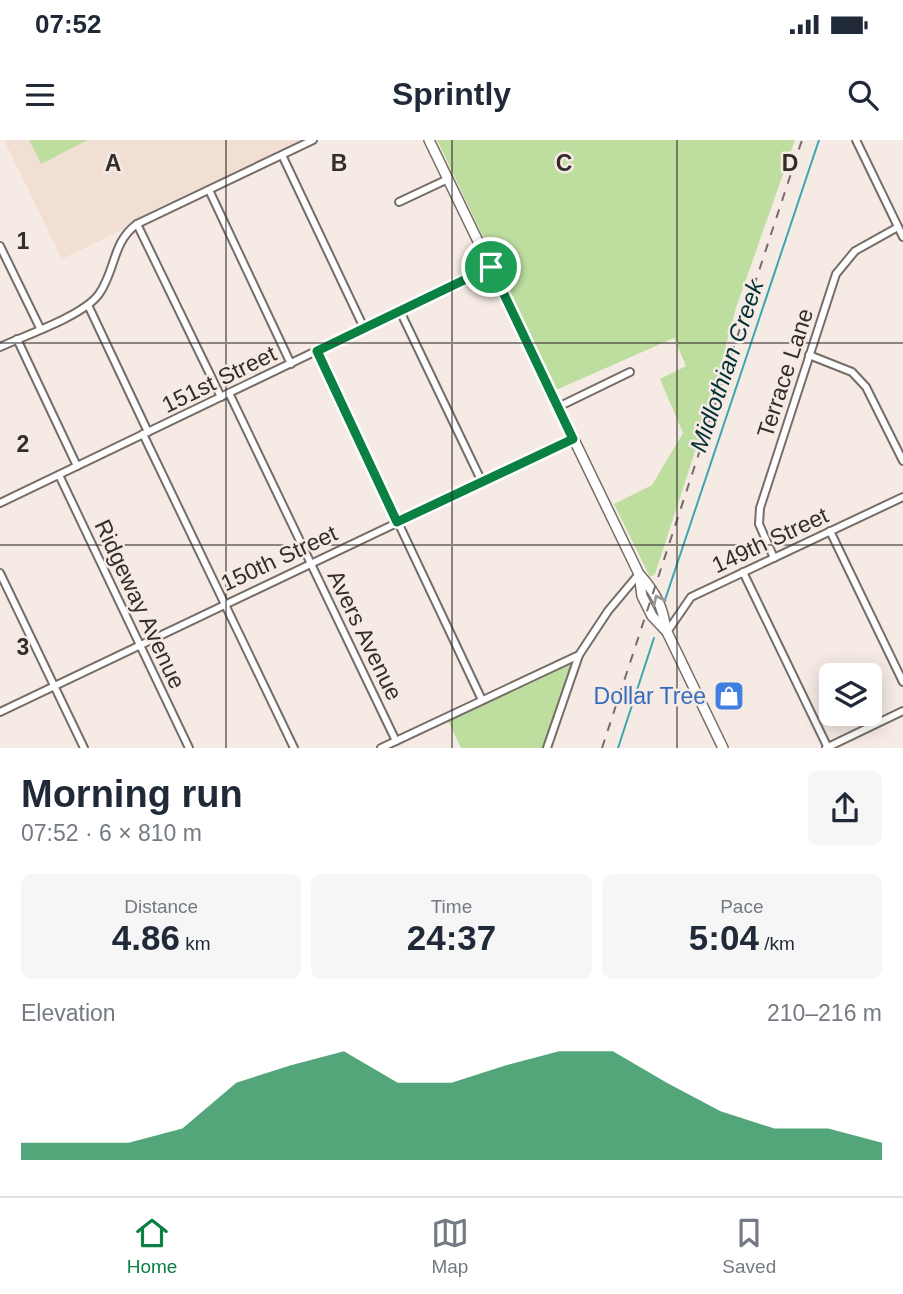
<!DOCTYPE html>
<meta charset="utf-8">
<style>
body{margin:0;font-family:Arial,sans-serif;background:#f6f6f7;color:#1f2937;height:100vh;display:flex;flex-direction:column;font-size:26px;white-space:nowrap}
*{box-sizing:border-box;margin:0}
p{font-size:23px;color:#747a83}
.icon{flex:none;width:38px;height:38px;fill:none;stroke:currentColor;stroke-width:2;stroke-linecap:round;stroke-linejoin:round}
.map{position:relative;height:608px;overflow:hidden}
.details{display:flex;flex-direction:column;background:#fff;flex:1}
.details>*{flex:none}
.tools{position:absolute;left:819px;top:523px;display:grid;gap:14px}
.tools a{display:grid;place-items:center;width:63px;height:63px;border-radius:10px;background:#fff;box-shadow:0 4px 18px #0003;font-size:35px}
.pin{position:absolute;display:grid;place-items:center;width:60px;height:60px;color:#fff;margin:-30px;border:4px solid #fff;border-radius:50%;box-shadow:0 2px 7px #0007}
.round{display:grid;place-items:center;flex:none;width:74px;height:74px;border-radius:10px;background:#f6f6f7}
.headline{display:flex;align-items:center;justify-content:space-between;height:119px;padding:0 21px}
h1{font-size:38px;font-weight:700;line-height:52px}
.stats{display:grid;grid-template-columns:repeat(3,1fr);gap:10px;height:119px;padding:7px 21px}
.stats div{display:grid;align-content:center;border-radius:10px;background:#f6f6f7;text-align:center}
.stats b{font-size:35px;font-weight:700}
.stats small{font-size:19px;font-weight:400}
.stats p{font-size:19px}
.chart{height:196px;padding:14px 21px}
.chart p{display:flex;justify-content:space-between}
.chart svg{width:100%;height:126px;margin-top:7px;fill:#0b8043;opacity:.7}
.status{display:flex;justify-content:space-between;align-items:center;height:49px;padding:0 35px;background:#fff;direction:ltr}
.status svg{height:19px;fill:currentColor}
header{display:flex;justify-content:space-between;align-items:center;height:91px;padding:0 21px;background:#fff;font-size:32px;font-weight:700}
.dock{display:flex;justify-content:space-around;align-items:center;height:98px;border-top:2px solid #e0e1e3;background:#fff;font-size:19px;color:#747a83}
.dock a{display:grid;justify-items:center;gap:4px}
.dock .active{color:#0b8043}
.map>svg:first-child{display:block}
.built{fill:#f1dfd3}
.green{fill:#bedea0}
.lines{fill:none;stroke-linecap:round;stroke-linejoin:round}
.stream{stroke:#3ca5b0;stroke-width:2}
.minor-casing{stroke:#776d67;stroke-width:10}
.secondary-casing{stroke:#776d67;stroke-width:12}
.minor{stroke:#fff;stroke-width:6}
.secondary{stroke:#fff;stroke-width:9}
.rail{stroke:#736c68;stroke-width:2;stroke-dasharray:9 9;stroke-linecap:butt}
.oneway{stroke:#999695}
.route-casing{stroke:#fff;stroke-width:14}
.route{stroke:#0b8043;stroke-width:9}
.grid{fill:none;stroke:#332e2b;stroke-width:2;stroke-opacity:0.55}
.labels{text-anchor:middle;stroke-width:5;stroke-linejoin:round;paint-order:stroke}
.street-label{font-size:23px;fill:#332e2b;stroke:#f6ebe4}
.shop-label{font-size:23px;fill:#366cbe;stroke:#f6ebe4;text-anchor:end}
.water-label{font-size:24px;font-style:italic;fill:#003236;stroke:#f6ebe4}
.grid-label{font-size:23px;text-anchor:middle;font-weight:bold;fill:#332e2b;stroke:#f6ebe4;stroke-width:5;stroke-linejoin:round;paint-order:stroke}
</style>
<div class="status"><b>07:52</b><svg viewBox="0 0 49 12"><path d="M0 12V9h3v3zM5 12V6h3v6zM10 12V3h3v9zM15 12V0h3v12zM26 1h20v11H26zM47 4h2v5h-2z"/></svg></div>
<header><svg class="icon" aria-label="menu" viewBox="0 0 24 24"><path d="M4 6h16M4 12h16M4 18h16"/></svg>Sprintly<svg class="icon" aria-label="search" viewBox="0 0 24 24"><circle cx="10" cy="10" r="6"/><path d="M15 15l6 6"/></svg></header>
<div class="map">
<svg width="903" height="608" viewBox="0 0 903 608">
<rect width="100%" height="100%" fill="#f6ebe4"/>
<!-- built -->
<polygon class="built" points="4,0 302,0 151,71 124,89 62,119"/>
<!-- green -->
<g class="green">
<polygon points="29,0 88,0 41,24"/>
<polygon points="437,0 795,0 736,168 708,272 655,434 650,437 614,364 652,345 683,293 660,239 686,226 674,198 556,250"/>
<polygon points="579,515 547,608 461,608 446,577"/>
</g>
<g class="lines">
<!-- stream -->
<g class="stream">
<polyline points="664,463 819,0"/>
<polyline points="618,608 654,498"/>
</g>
<!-- minor casing -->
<g class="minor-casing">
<g id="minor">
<polyline points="856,0 903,97"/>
<polyline points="282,15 364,188"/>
<polyline points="209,50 291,224"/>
<polyline points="399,62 448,39"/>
<polyline points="137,84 221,257"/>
<polyline points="0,106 40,188"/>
<polyline points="88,165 148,292"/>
<polyline points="400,171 482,342"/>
<polyline points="17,199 77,326"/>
<path d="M0,207C26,195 83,176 99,154C116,130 112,102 137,84L313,0"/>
<polyline points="317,211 482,560"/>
<polyline points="809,215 852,232 866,247 903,321"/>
<polyline points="229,253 396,601"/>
<polyline points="558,267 630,232"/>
<polyline points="143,294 294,608"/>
<polyline points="59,335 189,608"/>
<polyline points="0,363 491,127"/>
<polyline points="830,391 903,542"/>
<polyline points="774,418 759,384 760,368 836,134 855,111 898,87"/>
<polyline points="743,432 828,608"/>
<polyline points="0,433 84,608"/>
<polyline points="667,492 691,457 903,357"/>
<polyline points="0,572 573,299"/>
<polyline points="381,608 579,515"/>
<polyline points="547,608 579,515 608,471 639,434"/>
<polyline points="826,608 903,571"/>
</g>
</g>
<!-- secondary casing -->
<g class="secondary-casing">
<g id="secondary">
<polyline points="429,0 639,434 642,456 652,476 667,492 723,608"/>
<path d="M640,435C656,453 663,467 666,490"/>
</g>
</g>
<!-- minor -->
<use href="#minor" class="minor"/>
<!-- secondary -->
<use href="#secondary" class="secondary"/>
<!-- rail -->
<polyline class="rail" points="602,608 802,0"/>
</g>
<!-- one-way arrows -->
<defs><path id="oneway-chevron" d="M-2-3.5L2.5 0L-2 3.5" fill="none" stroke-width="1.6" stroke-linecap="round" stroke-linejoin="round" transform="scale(1.75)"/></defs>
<use class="oneway" href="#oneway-chevron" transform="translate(658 460) rotate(-115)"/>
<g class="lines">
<!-- route casing -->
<g class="route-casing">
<polygon id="route" points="491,127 573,299 397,382 317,211"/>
</g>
<!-- route -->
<use href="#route" class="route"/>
</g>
<!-- grid -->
<path class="grid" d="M226,0V608M452,0V608M677,0V608M0,203H903M0,405H903"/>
<!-- icons -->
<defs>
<g id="shop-square" transform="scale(1.575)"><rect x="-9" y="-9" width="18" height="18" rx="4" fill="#3f7fe0" stroke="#f6ebe4"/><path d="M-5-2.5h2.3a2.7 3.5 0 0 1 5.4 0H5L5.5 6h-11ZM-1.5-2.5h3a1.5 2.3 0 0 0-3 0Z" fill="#fff"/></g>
</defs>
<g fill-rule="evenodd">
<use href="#shop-square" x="729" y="556"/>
</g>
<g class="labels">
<!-- street labels -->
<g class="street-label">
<text transform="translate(785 233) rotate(-72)" y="8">Terrace Lane</text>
<text transform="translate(219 239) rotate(-26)" y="8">151st Street</text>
<text transform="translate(770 400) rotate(-25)" y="8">149th Street</text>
<text transform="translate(279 418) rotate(-25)" y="8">150th Street</text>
<text transform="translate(140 464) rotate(65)" y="8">Ridgeway Avenue</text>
<text transform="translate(365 495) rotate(64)" y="8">Avers Avenue</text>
</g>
<!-- shop labels -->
<g class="shop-label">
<text x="706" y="564">Dollar Tree</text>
</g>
<!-- water labels -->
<g class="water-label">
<text transform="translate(727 226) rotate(-71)" y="8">Midlothian Creek</text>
</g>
</g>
<g class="grid-label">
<text x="113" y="31">A</text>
<text x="339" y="31">B</text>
<text x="564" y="31">C</text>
<text x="790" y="31">D</text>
<text x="23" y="109">1</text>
<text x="23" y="312">2</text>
<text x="23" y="515">3</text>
</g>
</svg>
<div class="tools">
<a><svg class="icon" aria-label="layers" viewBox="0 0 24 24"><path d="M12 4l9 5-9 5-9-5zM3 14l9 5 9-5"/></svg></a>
</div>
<div class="pin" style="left:491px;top:127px;background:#1e9e55"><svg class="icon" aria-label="arrive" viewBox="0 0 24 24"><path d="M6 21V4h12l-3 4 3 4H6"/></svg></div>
</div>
<section class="details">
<div class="headline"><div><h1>Morning run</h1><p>07:52 · 6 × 810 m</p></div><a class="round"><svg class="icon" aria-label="share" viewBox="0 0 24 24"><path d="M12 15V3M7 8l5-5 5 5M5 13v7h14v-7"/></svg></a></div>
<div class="stats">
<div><p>Distance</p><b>4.86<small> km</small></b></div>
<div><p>Time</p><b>24:37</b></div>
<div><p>Pace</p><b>5:04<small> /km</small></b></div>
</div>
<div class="chart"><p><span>Elevation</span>210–216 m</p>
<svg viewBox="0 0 160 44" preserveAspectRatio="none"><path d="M0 44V38L10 38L20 38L30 33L40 17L50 11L60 6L70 17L80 17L90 11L100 6L110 6L120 17L130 27L140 33L150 33L160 38V44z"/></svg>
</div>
</section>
<nav class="dock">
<a class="active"><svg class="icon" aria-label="home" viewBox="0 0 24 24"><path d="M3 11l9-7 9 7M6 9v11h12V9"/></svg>Home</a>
<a><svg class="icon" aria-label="map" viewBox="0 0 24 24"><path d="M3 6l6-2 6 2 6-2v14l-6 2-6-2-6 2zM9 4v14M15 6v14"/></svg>Map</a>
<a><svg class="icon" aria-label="saved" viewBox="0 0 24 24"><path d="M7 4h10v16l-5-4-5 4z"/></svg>Saved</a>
</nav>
